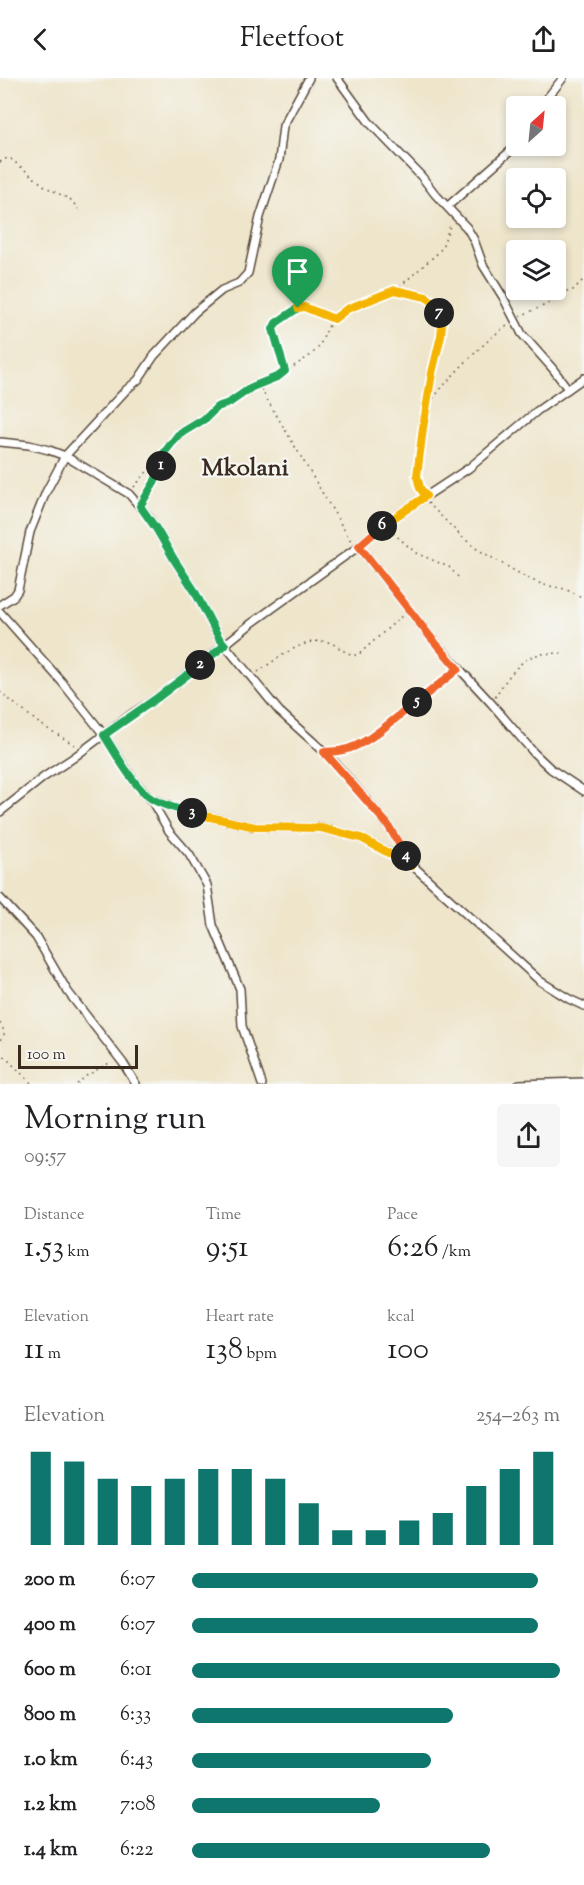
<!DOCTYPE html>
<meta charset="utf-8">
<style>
body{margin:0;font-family:"Sorts Mill Goudy",serif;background:#f6f6f6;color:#202124;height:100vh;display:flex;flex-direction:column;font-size:22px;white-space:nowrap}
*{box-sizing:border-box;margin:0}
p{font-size:20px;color:#757577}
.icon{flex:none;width:33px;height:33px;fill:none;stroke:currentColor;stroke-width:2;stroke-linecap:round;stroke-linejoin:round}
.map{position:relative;height:1006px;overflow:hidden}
.sheet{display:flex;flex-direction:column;background:#fff;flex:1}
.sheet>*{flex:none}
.needle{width:39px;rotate:27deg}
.fabs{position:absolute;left:506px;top:18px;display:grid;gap:12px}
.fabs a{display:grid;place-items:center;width:60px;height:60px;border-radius:6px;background:#fff;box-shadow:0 3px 9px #0003;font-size:30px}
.scale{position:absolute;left:18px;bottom:15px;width:120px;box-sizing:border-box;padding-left:6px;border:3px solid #3b2a1e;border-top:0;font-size:16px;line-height:21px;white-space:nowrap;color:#3b2a1e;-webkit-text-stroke:4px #f6f6f2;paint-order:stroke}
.pin{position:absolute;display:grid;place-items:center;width:51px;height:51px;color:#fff;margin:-62px -26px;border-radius:50% 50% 50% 0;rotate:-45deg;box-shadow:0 0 6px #0007}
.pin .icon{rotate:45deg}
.km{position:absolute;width:30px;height:30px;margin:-15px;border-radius:50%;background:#222;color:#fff;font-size:16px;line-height:30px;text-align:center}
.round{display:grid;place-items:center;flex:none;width:63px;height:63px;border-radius:6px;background:#f6f6f6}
.headline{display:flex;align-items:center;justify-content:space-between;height:102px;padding:0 24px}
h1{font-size:33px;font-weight:600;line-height:45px}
.figures{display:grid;grid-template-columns:repeat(3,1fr);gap:9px;height:102px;padding:6px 24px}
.figures div{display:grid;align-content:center}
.figures b{font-size:30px;font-weight:600}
.figures small{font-size:16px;font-weight:400}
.figures p{font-size:16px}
.chart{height:168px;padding:12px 24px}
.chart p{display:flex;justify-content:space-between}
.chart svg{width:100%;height:108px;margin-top:6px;stroke:#0f766e;stroke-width:6}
ul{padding:0 24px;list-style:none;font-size:20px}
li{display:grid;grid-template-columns:96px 72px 1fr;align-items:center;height:45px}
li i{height:15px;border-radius:8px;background:#0f766e}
header{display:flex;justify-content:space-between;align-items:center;height:78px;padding:0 24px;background:#fff;font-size:27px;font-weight:600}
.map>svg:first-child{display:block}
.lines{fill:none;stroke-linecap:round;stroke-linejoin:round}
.minor-casing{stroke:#564638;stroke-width:10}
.path{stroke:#564638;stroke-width:1.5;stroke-dasharray:1.5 4.5;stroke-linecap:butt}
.minor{stroke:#fff;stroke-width:7}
.split-1-casing{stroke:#fff;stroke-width:12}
.split-2-casing{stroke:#fff;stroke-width:12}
.split-3-casing{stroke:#fff;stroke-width:12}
.split-4-casing{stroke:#fff;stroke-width:12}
.split-5-casing{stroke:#fff;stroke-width:12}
.split-6-casing{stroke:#fff;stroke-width:12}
.split-7-casing{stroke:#fff;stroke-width:12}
.split-8-casing{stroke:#fff;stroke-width:12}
.split-1{stroke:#22a559;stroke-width:8}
.split-2{stroke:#22a559;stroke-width:8}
.split-3{stroke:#22a559;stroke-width:8}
.split-4{stroke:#f5b400;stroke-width:8}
.split-5{stroke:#f0652b;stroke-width:8}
.split-6{stroke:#f0652b;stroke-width:8}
.split-7{stroke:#f5b400;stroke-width:8}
.split-8{stroke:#f5b400;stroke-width:8}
.labels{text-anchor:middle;stroke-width:4.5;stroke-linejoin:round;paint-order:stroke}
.quarter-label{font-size:24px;font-weight:bold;fill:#3b2a1e;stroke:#f6f6f2}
</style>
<header><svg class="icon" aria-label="back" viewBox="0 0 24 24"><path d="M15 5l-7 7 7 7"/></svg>Fleetfoot<svg class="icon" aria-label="share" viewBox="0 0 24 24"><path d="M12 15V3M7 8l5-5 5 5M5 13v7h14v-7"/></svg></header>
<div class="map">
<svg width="584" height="1006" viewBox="0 0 584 1006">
<rect width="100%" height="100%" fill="#f6f6f2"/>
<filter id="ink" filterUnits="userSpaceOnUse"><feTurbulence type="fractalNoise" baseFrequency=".0167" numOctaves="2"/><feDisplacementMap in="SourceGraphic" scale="12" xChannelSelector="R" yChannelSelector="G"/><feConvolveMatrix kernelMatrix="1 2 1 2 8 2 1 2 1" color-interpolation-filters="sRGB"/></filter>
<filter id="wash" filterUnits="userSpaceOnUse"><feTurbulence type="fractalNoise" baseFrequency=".008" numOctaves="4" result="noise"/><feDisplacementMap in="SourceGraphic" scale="24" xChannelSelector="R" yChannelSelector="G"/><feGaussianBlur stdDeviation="1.35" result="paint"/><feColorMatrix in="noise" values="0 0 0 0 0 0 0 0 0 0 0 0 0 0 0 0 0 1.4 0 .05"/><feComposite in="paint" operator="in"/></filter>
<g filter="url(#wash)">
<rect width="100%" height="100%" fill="#eee5ca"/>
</g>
<g filter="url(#ink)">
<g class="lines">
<!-- minor casing -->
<g class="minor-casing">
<g id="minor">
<polyline points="337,0 369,44 422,99 435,116 467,150 474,162 483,187 503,219 522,256 553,291 568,311"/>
<polyline points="541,28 563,0"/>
<polyline points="448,128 516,68"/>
<polyline points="0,364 29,367 49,372 65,378 129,416 148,438 157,452 175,483 194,512 219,560 279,633 330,679 388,747 411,786"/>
<polyline points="359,468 432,561 491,625 534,675 551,691 584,713"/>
<polyline points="0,527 14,518 18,512 30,454 46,414 65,378 126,312 138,302 154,278 195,234 222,212 239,205 248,195 260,139 279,82 283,48 309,0"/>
<polyline points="0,534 62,604 104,657 134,703 150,720 176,731 255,749 321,750 361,760 412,787 540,903 569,921 584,928"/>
<polyline points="150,720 169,753 189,776 207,807 213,847 240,911 242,948 262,1006"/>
<polyline points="0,734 44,699 73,680 133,635 157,620 252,545 355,471 387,444 469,390 537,333 584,300"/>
<polyline points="0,820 36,859 68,914 123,985 136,1006"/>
<polyline points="519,1006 584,1004"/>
</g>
</g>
<!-- path -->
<g class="path">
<polyline points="0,84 7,80 11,81 46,109 71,122 78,131"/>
<path d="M396,212C407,214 422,216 432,223C453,241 436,274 432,296C430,307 429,318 427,329"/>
<polyline points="520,238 548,226 560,214 573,212 584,201"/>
<path d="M285,292C283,277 272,260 274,247L300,229L312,231L334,241"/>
<polyline points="258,306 352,465"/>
<polyline points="134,409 178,357 206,340 217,329 229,325 252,309 279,298 311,277 319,269 330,245 336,239 362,224 376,220 398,210 439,174 442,169 451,145"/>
<path d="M422,413C419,408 418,405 418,399C417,387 421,374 422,362C423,351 422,340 427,330C434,314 494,253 509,247"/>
<polyline points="145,420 159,394 164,376"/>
<polyline points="428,425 461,458 477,471 529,501 544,507 565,511 584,520"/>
<polyline points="390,450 392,454 416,475 449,489 461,502"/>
<path d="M258,594C275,582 305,558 328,564C339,567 346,578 358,577L403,537"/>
<polyline points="0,614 40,646 78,669"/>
<path d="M495,619C502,607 518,584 531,579C541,574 554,576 565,575"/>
<polyline points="334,673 344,672 371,659 453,594"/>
<polyline points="0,945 5,955 0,962"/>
<polyline points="0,974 32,1006"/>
<polyline points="77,1006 86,998 111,984"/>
</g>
<!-- minor -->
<use href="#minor" class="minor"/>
</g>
</g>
<g class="lines" filter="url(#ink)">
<!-- split-1 casing -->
<g class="split-1-casing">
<polyline id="split-1" points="161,388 164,375 178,357 206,340 217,329 229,325 252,309 279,298 285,293 273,251 276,245 298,230"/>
</g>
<!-- split-2 casing -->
<g class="split-2-casing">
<polyline id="split-2" points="161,388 154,405 140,428 157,452 175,483 194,512 219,560 225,567 200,587"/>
</g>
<!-- split-3 casing -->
<g class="split-3-casing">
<path id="split-3" d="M192,735C178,731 164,728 152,721C135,711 115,674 104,657L157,620L200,587"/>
</g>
<!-- split-4 casing -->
<g class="split-4-casing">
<polyline id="split-4" points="192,735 255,749 321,750 361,760 412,788 406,778"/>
</g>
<!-- split-5 casing -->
<g class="split-5-casing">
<path id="split-5" d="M406,778L388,747L324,674C330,673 337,674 343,672C369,667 395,639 417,624"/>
</g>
<!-- split-6 casing -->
<g class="split-6-casing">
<polyline id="split-6" points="382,448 359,468 432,561 458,591 417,624"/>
</g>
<!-- split-7 casing -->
<g class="split-7-casing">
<polyline id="split-7" points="382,448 426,418 420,410 417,398 423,350 432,295 441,258 442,246 439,235"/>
</g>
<!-- split-8 casing -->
<g class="split-8-casing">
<polyline id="split-8" points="298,230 304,229 334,241 347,231 395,212 426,219 434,225 439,235"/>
</g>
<!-- split-1 -->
<use href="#split-1" class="split-1"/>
<!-- split-2 -->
<use href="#split-2" class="split-2"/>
<!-- split-3 -->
<use href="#split-3" class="split-3"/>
<!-- split-4 -->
<use href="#split-4" class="split-4"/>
<!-- split-5 -->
<use href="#split-5" class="split-5"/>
<!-- split-6 -->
<use href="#split-6" class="split-6"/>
<!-- split-7 -->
<use href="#split-7" class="split-7"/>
<!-- split-8 -->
<use href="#split-8" class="split-8"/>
</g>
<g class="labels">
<!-- quarter labels -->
<g class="quarter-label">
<text x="245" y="397">Mkolani</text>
</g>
</g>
</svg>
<div class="fabs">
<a><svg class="needle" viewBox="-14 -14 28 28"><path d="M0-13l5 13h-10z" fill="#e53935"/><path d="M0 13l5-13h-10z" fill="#757577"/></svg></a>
<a><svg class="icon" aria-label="locate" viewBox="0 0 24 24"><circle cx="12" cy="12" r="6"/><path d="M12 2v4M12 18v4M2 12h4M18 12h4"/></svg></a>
<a><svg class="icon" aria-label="layers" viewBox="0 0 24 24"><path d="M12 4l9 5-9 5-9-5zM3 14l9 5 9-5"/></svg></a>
</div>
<div class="scale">100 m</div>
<div class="pin" style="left:298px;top:230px;background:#1e9e55"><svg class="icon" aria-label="arrive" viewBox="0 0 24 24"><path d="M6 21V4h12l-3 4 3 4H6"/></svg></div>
<b class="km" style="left:161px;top:388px">1</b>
<b class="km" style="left:200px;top:587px">2</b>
<b class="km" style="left:192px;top:735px">3</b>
<b class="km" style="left:406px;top:778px">4</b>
<b class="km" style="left:417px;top:624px">5</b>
<b class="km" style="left:382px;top:448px">6</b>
<b class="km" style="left:439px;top:235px">7</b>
</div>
<section class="sheet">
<div class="headline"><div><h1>Morning run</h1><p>09:57</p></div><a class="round"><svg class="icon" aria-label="share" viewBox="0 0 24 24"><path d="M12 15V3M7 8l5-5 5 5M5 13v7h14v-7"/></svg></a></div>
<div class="figures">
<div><p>Distance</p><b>1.53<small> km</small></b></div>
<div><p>Time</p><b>9:51</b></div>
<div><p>Pace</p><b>6:26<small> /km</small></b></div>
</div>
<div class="figures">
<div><p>Elevation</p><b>11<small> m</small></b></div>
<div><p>Heart rate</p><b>138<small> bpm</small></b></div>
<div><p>kcal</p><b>100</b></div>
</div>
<div class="chart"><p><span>Elevation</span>254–263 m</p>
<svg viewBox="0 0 160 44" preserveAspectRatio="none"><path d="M5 44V6M15 44V10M25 44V17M35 44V20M45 44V17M55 44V13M65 44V13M75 44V17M85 44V27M95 44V38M105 44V38M115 44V34M125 44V31M135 44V20M145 44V13M155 44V6"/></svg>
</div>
<ul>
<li><b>200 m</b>6:07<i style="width:94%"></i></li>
<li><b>400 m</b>6:07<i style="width:94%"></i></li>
<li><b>600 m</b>6:01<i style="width:100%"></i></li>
<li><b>800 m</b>6:33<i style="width:71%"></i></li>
<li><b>1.0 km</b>6:43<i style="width:65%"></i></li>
<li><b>1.2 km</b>7:08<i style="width:51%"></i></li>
<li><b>1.4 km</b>6:22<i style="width:81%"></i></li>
</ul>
</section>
